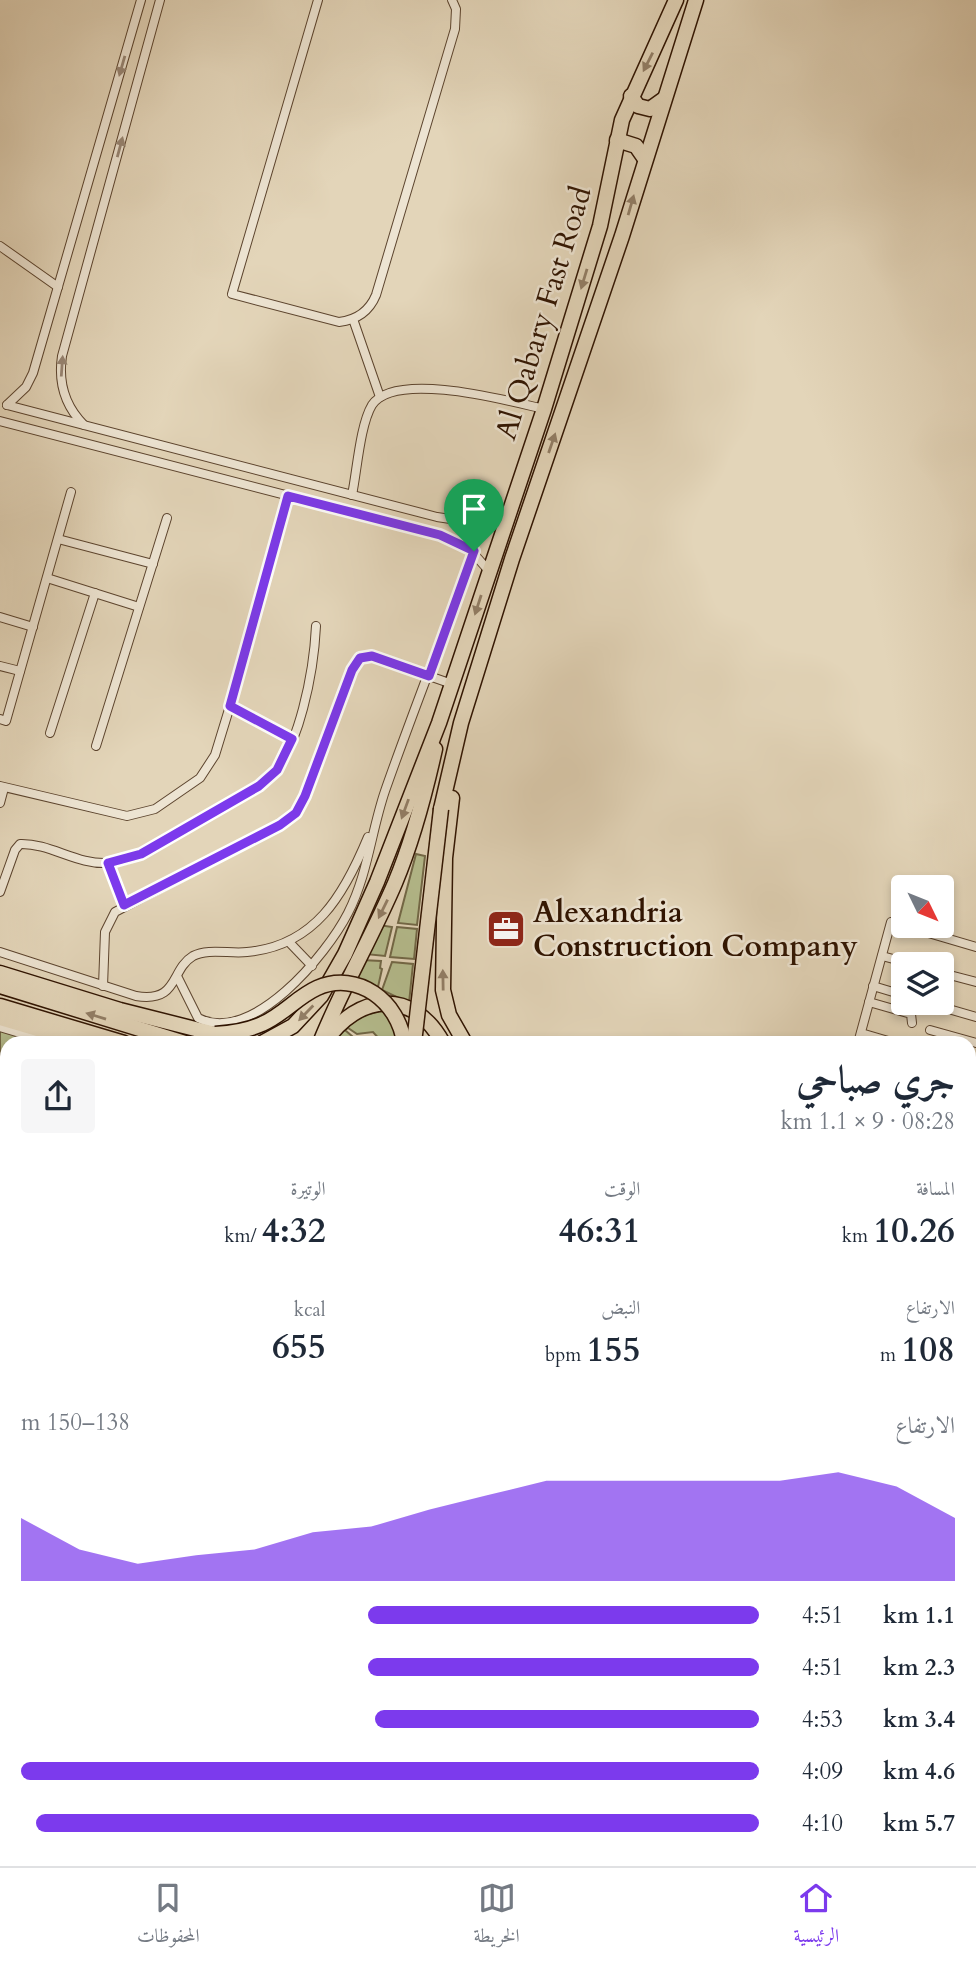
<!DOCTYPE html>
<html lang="ar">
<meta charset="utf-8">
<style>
body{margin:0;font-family:Cardo,Amiri,serif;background:#f6f6f7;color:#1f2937;direction:rtl;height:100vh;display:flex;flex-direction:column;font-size:26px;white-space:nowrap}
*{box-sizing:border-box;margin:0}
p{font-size:23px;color:#747a83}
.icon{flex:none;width:38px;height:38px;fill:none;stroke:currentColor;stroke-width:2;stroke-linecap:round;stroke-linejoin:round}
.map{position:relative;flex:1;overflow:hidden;direction:ltr}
.sheet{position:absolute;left:0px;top:1036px;width:976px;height:831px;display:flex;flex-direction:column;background:#fff;border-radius:21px 21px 0 0;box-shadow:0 4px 10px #0003;direction:rtl}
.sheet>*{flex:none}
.needle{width:46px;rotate:133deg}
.tools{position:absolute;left:891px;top:875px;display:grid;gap:14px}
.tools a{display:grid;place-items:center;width:63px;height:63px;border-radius:7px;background:#fff;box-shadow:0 4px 10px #0003;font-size:35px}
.pin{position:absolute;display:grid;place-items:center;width:60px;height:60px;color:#fff;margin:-72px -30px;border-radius:50% 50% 50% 0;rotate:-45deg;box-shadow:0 0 7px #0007}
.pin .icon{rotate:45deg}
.round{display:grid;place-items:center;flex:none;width:74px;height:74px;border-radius:7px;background:#f6f6f7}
.head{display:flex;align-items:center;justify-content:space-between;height:119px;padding:0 21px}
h1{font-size:38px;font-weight:800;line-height:52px}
.stats{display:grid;grid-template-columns:repeat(3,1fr);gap:10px;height:119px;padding:7px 21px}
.stats div{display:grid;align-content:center}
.stats b{font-size:35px;font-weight:800}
.stats small{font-size:19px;font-weight:400}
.stats p{font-size:19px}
.chart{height:196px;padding:14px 21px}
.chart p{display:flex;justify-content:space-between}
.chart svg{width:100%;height:126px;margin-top:7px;fill:#7c3aed;opacity:.7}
ul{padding:0 21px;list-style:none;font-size:23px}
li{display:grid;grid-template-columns:112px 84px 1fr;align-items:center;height:52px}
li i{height:18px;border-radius:9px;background:#7c3aed}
.dock{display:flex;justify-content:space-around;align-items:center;height:98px;border-top:2px solid #e0e1e3;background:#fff;font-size:19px;color:#747a83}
.dock a{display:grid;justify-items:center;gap:4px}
.dock .on{color:#7c3aed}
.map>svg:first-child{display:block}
.green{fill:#b5bd8e;stroke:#726847;stroke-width:2}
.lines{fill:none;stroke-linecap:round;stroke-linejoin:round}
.stream{stroke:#6f7570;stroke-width:2.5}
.street-casing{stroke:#5c442e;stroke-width:10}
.secondary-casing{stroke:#2f1300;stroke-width:13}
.highway-casing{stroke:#2f1300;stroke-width:17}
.street{stroke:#ede4d2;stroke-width:8}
.secondary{stroke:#ede4d2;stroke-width:10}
.highway{stroke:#e3d5b9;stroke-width:14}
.rail-casing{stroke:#2f1300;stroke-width:5}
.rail{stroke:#ede4d2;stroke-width:2.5;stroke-dasharray:8;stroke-linecap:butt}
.highway-bridge-casing{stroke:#2f1300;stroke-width:17;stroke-linecap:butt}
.highway-bridge{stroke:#e3d5b9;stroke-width:14}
.oneway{fill:#927e66}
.oneway2{fill:#988674}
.route-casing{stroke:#fff;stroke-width:14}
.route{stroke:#7c3aed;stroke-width:9}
.labels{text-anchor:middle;stroke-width:5;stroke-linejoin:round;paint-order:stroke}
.street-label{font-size:30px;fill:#2f1300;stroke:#ede4d2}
.poi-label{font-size:30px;font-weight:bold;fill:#2f1300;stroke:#ede4d2;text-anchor:start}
</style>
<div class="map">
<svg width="976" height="1866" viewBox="0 0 976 1866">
<rect width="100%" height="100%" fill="#e3d5b9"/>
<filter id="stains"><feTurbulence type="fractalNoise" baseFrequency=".00286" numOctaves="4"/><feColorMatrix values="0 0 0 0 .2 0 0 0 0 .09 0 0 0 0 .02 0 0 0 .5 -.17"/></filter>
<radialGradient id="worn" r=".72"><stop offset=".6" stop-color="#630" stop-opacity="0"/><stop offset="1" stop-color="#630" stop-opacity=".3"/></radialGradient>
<!-- green -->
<g class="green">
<polygon points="416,854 425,856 417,925 398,923"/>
<polygon points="379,925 392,927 385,956 365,954"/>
<polygon points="397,927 417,929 414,959 390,957"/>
<polygon points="361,960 381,961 380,968 382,969 378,987 353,977"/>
<polygon points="392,962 413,964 409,1003 382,990"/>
<path d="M386,1010L397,1037L382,1042L373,1032L357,1034L348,1028L345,1030L353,1037L350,1043H330C344,1022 361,1014 386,1010Z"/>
<polygon points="0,1030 41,1043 7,1043 7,1378 0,1376"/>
</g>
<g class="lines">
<!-- stream -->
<g class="stream">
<polyline points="0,1477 7,1479"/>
<polyline points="470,1866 472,1860"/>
</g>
<!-- street casing -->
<g class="street-casing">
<g id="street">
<path d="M318,0L232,294L339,322C356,320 369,312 376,295L455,29L456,9L452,0"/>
<polyline points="0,246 58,287"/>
<polyline points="353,319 380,397"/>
<polyline points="7,405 437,517 477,523 507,517"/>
<polyline points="7,405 26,387 33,373 141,0"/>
<polyline points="0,421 440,535 467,546 489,571"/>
<path d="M84,425C65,406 58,383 62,356L160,0"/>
<path d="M352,495C357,471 360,425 372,405C395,370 509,401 544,409"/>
<polyline points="58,539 153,564"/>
<polyline points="47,578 139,607"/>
<polyline points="0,617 33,627"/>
<polyline points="0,666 20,671"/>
<polyline points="230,706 292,739"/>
<polyline points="0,719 6,721 71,492"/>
<polyline points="50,733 95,593"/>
<polyline points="96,746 167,518"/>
<polyline points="0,786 127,816 155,809 200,778 215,755 230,706 287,496"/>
<polyline points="0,803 4,788"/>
<polyline points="108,863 124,905"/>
<path d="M0,892L15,850L20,844C50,843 77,865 108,863C140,861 168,839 194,823C217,808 246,798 267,780C300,752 314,668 316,626"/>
<polyline points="289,942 312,966"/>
<path d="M0,952L136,996C179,1003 170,970 193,956C208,948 230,954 247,952C315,946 344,895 368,837"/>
<polyline points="882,956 912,964"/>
<polyline points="942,973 976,982"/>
<path d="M178,978L198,1018C252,1046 327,954 348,913C368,874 371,832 385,791C413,711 445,631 474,551"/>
<polyline points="103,986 105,932 115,912 280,825 296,813 303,802 357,660 372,656 452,684"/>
<polyline points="873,986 903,995"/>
<polyline points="869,1002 911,1014 912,1023"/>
<polyline points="928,1003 976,1017"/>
<polyline points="0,1027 53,1043"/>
<polyline points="930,1030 976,1043"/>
<polyline points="861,1033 895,1043"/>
<polyline points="858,1043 891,922 976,947"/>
<polyline points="970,1101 976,1103"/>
<polyline points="970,1125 976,1127"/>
<polyline points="970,1165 976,1139"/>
<polyline points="0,1385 7,1387"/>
<polyline points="970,1434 976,1409"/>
<polyline points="0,1495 7,1497"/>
<polyline points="0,1535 7,1528"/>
<polyline points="569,1860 589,1866"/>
<polyline points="689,1860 709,1866"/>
<polyline points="824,1860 845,1866"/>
<polyline points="513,1866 515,1860"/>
<polyline points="725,1866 726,1860"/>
<polyline points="863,1866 864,1860"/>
</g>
</g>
<!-- secondary casing -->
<g class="secondary-casing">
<g id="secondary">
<polyline points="970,1280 976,1282"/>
<polyline points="970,1313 976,1315"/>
</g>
</g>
<!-- highway casing -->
<g class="highway-casing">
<g id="highway">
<polyline points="631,96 638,106 650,109 664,99"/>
<polyline points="617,140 636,146 645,159"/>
<polyline points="452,798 445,858 443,990 449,1015 465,1043"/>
<polyline points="441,809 461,723 512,559 622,236 696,0"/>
<polyline points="0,973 120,1010 215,1034"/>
<polyline points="0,986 185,1043"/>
<polyline points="0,1006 124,1043"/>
<polyline points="0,1018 85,1043"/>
<path d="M325,1042C358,993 413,988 443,1043"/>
<polyline points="262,1043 293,1026 321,996 345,954 377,882 439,723 544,409 600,226 622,120 676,0"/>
<path d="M320,1043C342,988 372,937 395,883C413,840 425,794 435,749"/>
<polyline points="970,1292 976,1295"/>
<polyline points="970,1304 976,1307"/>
<polyline points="253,1860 253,1866"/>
<polyline points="240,1866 240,1860"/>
</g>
</g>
<!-- street -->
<use href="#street" class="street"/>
<!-- secondary -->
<use href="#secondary" class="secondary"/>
<!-- highway -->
<use href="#highway" class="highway"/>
<!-- rail casing -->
<g class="rail-casing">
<g id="rail">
<polyline points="970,1529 976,1506"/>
<polyline points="970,1546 976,1523"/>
<polyline points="878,1866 879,1860"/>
</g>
</g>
<!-- rail -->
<use href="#rail" class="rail"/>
<!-- highway-bridge casing -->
<g class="highway-bridge-casing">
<g id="highway-bridge">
<path d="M215,1034C232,1033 247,1031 262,1024C283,1015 297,997 317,988C358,970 399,1002 404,1043"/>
<polyline points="414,1043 441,809"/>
</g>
</g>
<!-- highway-bridge -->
<use href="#highway-bridge" class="highway-bridge"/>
</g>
<!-- one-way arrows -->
<defs><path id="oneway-solid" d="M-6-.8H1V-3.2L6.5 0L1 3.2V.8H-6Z" transform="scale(1.75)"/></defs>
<g class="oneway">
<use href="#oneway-solid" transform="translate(648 62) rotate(117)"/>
<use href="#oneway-solid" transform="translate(631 205) rotate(-74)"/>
<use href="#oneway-solid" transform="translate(584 279) rotate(107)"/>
<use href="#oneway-solid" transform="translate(552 443) rotate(-71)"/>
<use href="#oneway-solid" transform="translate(478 605) rotate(108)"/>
<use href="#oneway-solid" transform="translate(405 809) rotate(110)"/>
<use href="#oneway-solid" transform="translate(383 909) rotate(116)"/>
<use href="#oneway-solid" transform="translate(443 980) rotate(-91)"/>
<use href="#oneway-solid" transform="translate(306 1013) rotate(134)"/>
<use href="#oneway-solid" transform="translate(96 1016) rotate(-163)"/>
</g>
<g class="oneway2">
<use href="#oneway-solid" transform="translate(122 66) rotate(106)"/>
<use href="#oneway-solid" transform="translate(120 147) rotate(-75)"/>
<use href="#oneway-solid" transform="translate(62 366) rotate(-86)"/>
</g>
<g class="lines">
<!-- route casing -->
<g class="route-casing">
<polygon id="route" points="288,496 440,535 474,551 429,676 372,656 360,658 352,670 305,796 296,813 280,825 124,905 108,863 141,854 259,786 277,770 292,739 230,706"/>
</g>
<!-- route -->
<use href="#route" class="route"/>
</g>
<!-- icons -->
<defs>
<g id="office-square" transform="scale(2.0125)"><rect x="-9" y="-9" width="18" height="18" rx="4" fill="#8f2418" stroke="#ede4d2"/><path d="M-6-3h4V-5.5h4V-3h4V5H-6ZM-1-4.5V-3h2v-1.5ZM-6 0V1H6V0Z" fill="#fff"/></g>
</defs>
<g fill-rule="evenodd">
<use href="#office-square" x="506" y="929"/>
</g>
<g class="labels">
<!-- street labels -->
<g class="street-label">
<text transform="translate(543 313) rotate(-73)" y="10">Al Qabary Fast Road</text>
</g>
<!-- poi labels -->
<g class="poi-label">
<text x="533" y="922">Alexandria<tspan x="533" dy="34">Construction Company</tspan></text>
</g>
</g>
<rect width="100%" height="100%" filter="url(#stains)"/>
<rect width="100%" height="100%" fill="url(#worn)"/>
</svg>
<div class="tools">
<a><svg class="needle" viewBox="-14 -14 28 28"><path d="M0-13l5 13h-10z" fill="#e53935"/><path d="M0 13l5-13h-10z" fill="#747a83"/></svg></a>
<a><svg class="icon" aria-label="layers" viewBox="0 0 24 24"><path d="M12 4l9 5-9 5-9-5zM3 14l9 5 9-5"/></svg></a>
</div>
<div class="pin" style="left:474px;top:551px;background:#1e9e55"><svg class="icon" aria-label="arrive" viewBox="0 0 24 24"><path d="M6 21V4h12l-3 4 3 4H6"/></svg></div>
<section class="sheet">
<div class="head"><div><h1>جري صباحي</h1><p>08:28 · 9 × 1.1 km</p></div><a class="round"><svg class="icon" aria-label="share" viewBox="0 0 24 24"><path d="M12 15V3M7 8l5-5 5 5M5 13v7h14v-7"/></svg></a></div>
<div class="stats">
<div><p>المسافة</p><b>10.26<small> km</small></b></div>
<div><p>الوقت</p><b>46:31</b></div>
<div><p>الوتيرة</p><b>4:32<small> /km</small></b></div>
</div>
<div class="stats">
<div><p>الارتفاع</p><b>108<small> m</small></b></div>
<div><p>النبض</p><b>155<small> bpm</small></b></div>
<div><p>kcal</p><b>655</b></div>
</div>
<div class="chart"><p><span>الارتفاع</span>138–150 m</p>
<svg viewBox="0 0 160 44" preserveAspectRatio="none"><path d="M0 44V22L10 33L20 38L30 35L40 33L50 27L60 25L70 19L80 14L90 9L100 9L110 9L120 9L130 9L140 6L150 11L160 22V44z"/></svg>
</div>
<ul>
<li><b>1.1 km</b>4:51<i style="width:53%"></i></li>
<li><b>2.3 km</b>4:51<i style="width:53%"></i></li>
<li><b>3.4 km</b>4:53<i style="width:52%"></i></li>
<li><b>4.6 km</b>4:09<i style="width:100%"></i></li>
<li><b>5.7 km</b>4:10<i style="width:98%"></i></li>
</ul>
</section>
</div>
<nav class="dock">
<a class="on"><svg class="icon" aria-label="home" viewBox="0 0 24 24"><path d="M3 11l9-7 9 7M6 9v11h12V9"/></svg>الرئيسية</a>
<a><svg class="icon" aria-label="map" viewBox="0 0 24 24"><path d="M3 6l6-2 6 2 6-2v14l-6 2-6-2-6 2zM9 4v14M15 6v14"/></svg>الخريطة</a>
<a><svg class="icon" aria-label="saved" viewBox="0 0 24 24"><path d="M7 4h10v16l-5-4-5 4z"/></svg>المحفوظات</a>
</nav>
